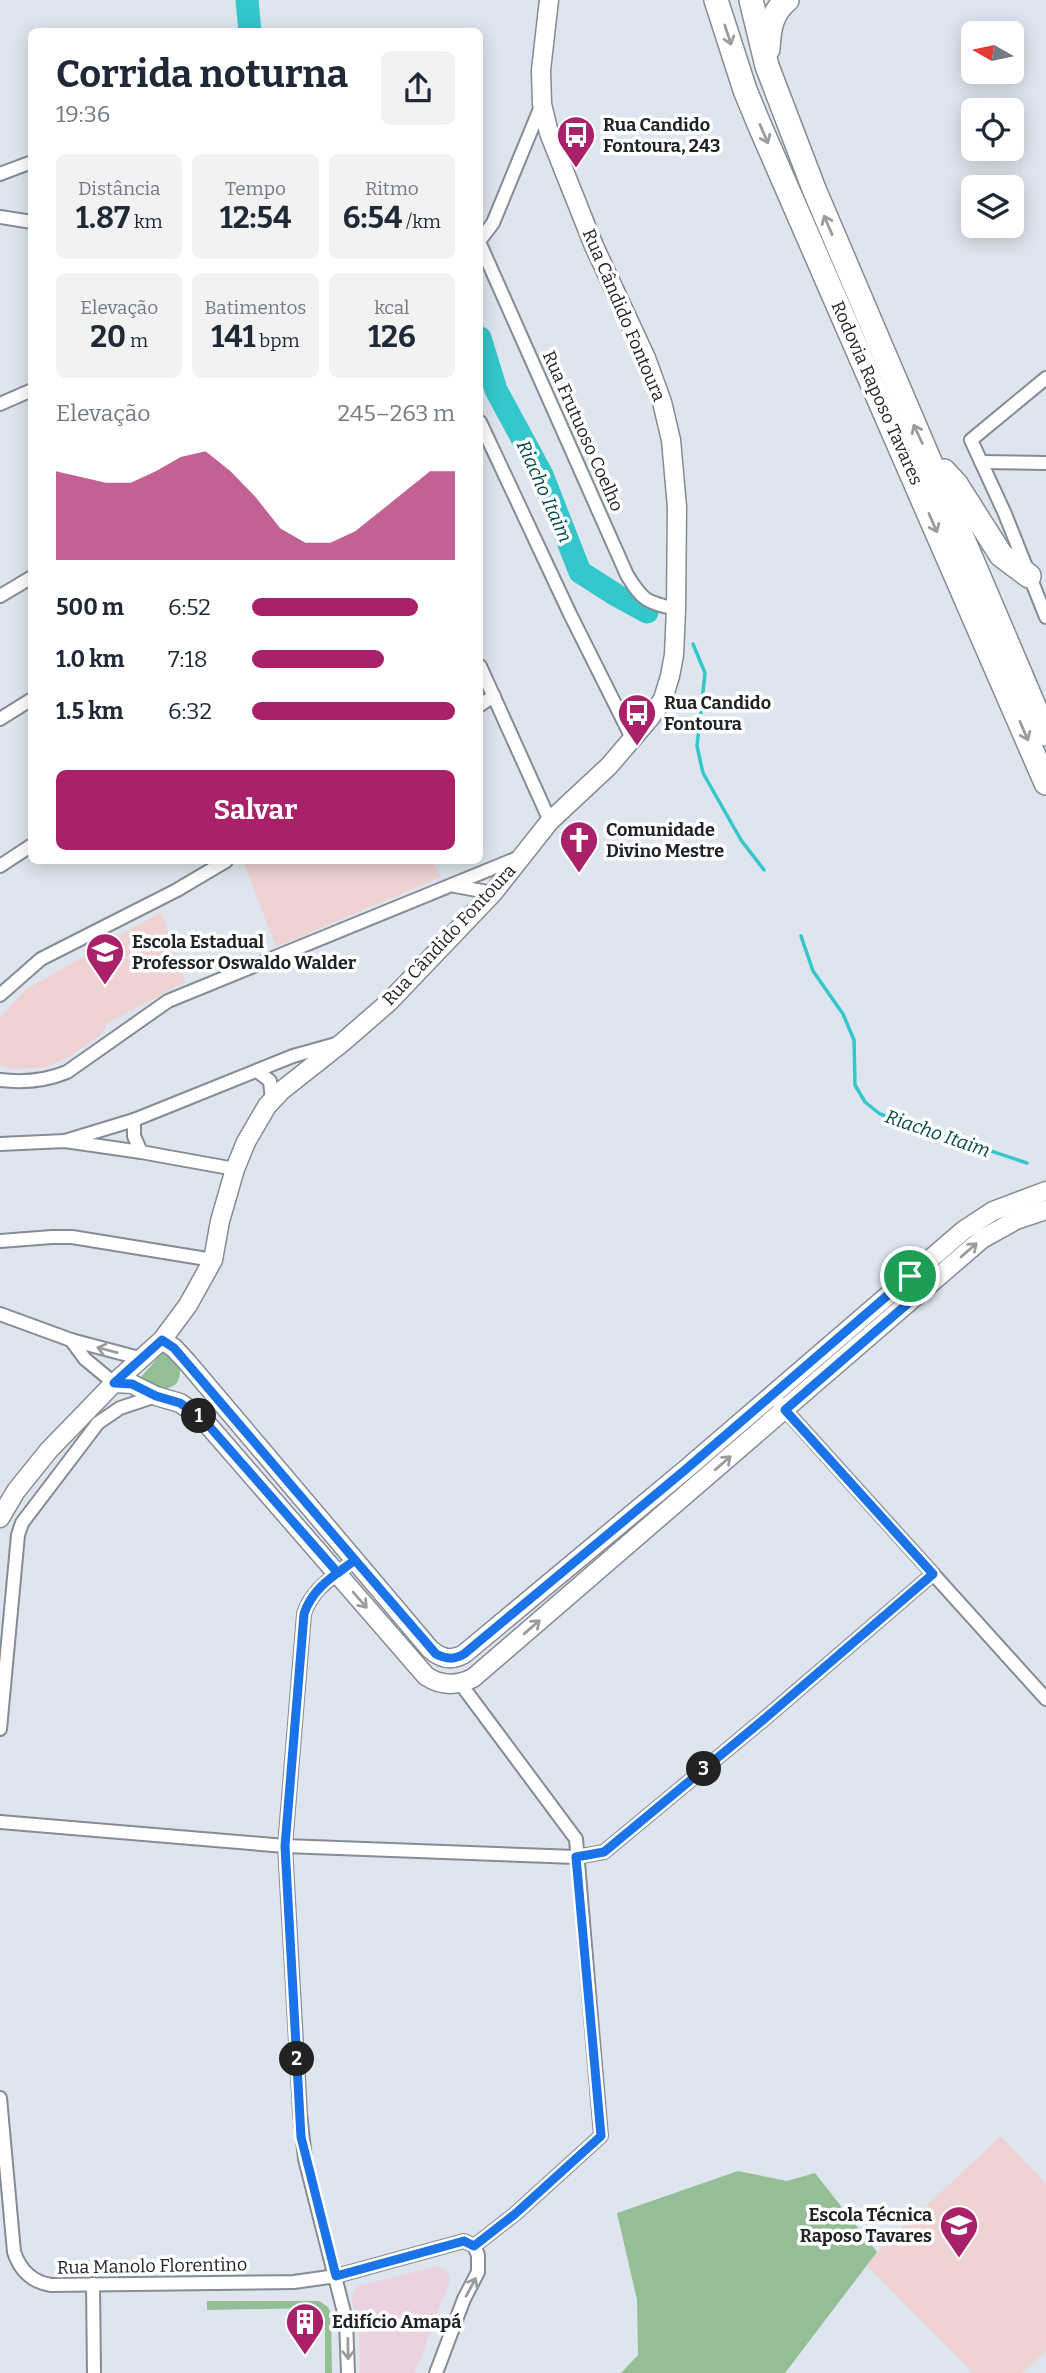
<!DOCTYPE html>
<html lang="pt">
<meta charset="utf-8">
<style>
body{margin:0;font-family:Bitter,serif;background:#f2f2f3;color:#1f2937;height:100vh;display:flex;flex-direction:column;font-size:26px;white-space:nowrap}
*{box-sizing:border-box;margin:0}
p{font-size:23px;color:#747a83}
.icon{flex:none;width:38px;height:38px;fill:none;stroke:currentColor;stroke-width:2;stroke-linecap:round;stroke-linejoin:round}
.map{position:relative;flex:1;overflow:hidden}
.side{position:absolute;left:28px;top:28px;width:455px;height:836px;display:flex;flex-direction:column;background:#fff;border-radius:10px;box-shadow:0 4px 18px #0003}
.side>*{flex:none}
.needle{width:46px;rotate:279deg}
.fabs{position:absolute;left:961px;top:21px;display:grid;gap:14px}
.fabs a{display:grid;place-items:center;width:63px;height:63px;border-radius:10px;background:#fff;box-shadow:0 4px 18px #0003;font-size:35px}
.pin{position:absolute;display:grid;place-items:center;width:60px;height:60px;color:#fff;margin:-30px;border:4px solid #fff;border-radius:50%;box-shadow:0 2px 7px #0007}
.km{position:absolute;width:35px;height:35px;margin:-18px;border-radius:50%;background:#222;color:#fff;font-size:19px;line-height:35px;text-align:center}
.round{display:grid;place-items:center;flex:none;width:74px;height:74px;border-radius:10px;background:#f2f2f3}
.summary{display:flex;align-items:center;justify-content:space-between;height:119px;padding:0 28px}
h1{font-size:38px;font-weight:700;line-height:52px}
.stats{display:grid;grid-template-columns:repeat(3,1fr);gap:10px;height:119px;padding:7px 28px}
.stats div{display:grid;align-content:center;border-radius:10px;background:#f2f2f3;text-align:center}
.stats b{font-size:30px;font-weight:700}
.stats small{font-size:19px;font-weight:400}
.stats p{font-size:19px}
.chart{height:196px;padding:14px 28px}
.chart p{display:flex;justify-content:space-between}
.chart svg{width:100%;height:126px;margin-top:7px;fill:#a92168;opacity:.7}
.action{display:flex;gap:14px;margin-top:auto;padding:14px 28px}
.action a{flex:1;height:80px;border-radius:10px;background:#a92168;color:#fff;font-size:28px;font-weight:700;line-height:80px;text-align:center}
ul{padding:0 28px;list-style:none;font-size:23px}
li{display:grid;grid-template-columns:112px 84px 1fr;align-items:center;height:52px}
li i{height:18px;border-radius:9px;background:#a92168}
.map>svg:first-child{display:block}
.education{fill:#eed3d2}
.medical{fill:#ead3de}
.green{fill:#93be96}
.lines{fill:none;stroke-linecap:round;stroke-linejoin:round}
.stream{stroke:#33c6cb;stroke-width:3.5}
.river{stroke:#33c6cb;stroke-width:23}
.street-casing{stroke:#868c94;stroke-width:16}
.secondary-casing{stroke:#868c94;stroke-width:21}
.highway-casing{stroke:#868c94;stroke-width:26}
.street{stroke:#fff;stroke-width:12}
.secondary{stroke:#fff;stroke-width:18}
.highway{stroke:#fff;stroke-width:23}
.oneway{stroke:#9b9c9e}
.route-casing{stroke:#fff;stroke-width:14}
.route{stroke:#1a73e8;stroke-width:9}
.labels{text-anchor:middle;stroke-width:7;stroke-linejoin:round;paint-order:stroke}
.poi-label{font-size:18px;font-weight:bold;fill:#212427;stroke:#fff;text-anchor:start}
.street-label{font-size:18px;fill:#212427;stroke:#fff}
.water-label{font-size:19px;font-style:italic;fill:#07484a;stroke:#fff}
</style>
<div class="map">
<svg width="1046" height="2373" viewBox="0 0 1046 2373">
<rect width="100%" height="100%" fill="#dee5ee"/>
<!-- education -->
<g class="education">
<polygon points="247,861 433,861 441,877 276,947 244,863"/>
<polygon points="161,912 185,982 106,1024 103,1033 69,1057 44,1068 12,1069 0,1065 0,1018 25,990"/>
<polygon points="1001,2136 1046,2184 1046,2351 1022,2373 973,2373 867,2266 877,2252"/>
</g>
<!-- medical -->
<polygon class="medical" points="438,2266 448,2273 450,2279 415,2373 360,2373 359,2328 352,2301 353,2294 358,2286"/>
<!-- green -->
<g class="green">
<path d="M164,1351C176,1360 185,1367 177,1383C163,1395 153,1386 140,1378Z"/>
<polygon points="738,2171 787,2181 815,2173 877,2252 785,2373 621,2373 638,2355 637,2300 617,2213"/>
<polygon points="207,2301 319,2301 328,2307 331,2313 332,2373 325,2373 325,2320 321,2312 316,2308 207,2310"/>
</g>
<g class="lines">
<!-- stream -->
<g class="stream">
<polyline points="693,644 705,673 697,746 703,773 741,840 764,870"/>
<polyline points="801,936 813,971 843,1014 854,1040 855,1085 865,1102 880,1114 1027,1163"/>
</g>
<!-- river -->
<g class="river">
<polyline points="247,0 250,32"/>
<polyline points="480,338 496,390 542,475 580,572 616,595 647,612"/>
</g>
<!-- street casing -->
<g class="street-casing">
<g id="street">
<polyline points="0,174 32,162"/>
<polyline points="0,217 32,222"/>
<polyline points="480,240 493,223 542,104"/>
<path d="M480,244L627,575C643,601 646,602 676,609"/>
<polyline points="1046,378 971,440 1005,514 1046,617"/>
<polyline points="0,404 32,390"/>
<polyline points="480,422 570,614 632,738"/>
<polyline points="981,462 1046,463"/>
<polyline points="0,596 32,577"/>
<polyline points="480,666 550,821"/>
<polyline points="480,705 494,696"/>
<polyline points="0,719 32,699"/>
<polyline points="0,866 32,845"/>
<polyline points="455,886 493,893"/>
<polyline points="0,995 41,959 177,890 226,861"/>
<polyline points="257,1071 270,1081 272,1100"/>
<path d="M0,1080C24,1083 45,1081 67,1072L168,1001L520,857"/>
<polyline points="134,1120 134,1136 141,1152"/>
<polyline points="65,1141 134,1120 293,1056 336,1044"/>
<polyline points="0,1144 65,1141 141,1152 235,1169"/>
<polyline points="0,1241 52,1237 72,1237 213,1260"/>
<polyline points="0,1314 71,1340 143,1359"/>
<polyline points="71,1340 85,1359 114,1383"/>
<polyline points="779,1403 1046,1699"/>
<polyline points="460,1683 576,1839 601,2136 515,2214 474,2246"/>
<polyline points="0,1729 18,1535 22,1523 98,1423 120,1408 156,1396"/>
<polyline points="0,1822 285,1846 576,1857 604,1852 763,1720 933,1574"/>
<path d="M0,2098L14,2252C20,2270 32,2282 51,2285L294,2282L336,2276L464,2241L474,2246L478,2255V2272L464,2299L436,2373"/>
<polyline points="93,2284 94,2373"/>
<path d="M348,2373L346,2320L305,2159L300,2113L285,1846L304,1614C312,1588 335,1576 354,1560"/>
</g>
</g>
<!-- secondary casing -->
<g class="secondary-casing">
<g id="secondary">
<path d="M162,1340L174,1348L187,1362L430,1649C441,1659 452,1661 464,1654L685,1470L964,1230L993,1211L1046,1191"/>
<path d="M114,1383L132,1384L156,1396L180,1403L202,1418L426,1676C441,1686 457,1686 473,1678L982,1239L1016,1220L1046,1210"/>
<polyline points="0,1518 16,1491 49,1450 114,1383 162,1340 188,1305 213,1260 220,1221 235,1169 246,1142 267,1106 281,1091 343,1042 389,1002 493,893 550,821 609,766 650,718 663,699 670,676 674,655 676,609 677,507 671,440 662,402 646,358 594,246 549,133 542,104 541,70 549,0"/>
</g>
</g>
<!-- highway casing -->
<g class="highway-casing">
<g id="highway">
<polyline points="716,0 745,90 759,124 1046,783"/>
<polyline points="751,0 767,66 814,189 1046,734"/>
<path d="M768,49C769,30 771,13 787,0"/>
<polyline points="944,471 956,484 1001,555 1029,576"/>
</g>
</g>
<!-- street -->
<use href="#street" class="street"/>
<!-- secondary -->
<use href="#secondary" class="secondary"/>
<!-- highway -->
<use href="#highway" class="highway"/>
</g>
<!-- one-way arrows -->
<defs><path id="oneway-shaft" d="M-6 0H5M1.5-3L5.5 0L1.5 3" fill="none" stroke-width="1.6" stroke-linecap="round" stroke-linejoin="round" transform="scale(1.75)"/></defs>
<g class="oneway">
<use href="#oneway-shaft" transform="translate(728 35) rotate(72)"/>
<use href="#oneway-shaft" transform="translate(764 134) rotate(67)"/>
<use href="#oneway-shaft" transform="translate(828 225) rotate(-113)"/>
<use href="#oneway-shaft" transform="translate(918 434) rotate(-115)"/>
<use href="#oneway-shaft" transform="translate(933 523) rotate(67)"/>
<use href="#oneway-shaft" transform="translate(1024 731) rotate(67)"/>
<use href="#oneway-shaft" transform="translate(969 1250) rotate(-41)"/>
<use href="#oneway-shaft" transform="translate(107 1350) rotate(-165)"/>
<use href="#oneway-shaft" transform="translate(723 1463) rotate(-41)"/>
<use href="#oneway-shaft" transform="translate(360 1600) rotate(49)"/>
<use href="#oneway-shaft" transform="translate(532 1627) rotate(-41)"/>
<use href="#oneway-shaft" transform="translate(471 2287) rotate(-62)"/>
<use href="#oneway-shaft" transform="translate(348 2349) rotate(89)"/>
</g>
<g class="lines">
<!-- route casing -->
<g class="route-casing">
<path id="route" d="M910,1276L685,1470L464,1654C454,1660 446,1659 436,1654L355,1560L338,1573L202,1418L180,1403L156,1396L132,1384L114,1383L162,1340L174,1348L355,1560C335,1575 312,1588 304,1614L285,1846L301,2137L336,2276L464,2241L474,2246L515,2214L601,2136L576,1857L604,1852L763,1720L933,1574L785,1410L921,1292L910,1276"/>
</g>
<!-- route -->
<use href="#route" class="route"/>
</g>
<!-- icons -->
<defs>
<g id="bus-pin" transform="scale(2.0125)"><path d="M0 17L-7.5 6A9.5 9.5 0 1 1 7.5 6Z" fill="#a92168" stroke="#fff"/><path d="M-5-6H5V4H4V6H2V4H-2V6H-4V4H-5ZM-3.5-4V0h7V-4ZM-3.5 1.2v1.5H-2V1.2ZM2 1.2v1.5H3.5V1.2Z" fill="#fff"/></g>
<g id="church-pin" transform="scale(2.0125)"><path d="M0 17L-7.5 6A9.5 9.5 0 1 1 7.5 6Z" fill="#a92168" stroke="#fff"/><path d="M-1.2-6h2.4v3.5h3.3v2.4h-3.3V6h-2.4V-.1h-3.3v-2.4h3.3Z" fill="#fff"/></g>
<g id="school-pin" transform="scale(2.0125)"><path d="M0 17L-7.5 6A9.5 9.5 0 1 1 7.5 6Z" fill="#a92168" stroke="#fff"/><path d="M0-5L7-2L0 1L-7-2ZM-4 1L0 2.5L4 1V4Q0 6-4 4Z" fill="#fff"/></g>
<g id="building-pin" transform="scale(2.0125)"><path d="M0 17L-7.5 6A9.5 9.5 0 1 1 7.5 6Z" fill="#a92168" stroke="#fff"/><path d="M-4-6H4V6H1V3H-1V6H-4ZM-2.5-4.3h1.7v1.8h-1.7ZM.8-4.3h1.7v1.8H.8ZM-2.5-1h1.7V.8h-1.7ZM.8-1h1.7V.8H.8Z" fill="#fff"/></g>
</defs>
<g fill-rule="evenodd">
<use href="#bus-pin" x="576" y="135"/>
<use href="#bus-pin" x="637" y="713"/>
<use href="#church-pin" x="579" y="840"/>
<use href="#school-pin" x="105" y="952"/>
<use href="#school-pin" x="959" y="2225"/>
<use href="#building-pin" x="305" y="2322"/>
</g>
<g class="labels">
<!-- poi labels -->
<g class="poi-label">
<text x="603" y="131">Rua Candido<tspan x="603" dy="21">Fontoura, 243</tspan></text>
<text x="664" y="709">Rua Candido<tspan x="664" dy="21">Fontoura</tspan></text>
<text x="606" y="836">Comunidade<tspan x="606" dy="21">Divino Mestre</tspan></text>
<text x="132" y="948">Escola Estadual<tspan x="132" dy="21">Professor Oswaldo Walder</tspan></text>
<text x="932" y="2221" text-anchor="end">Escola Técnica<tspan x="932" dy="21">Raposo Tavares</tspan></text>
<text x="332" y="2328">Edifício Amapá</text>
</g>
<!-- street labels -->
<g class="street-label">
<text transform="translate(624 315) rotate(67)" y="6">Rua Cândido Fontoura</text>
<text transform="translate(877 393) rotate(66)" y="6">Rodovia Raposo Tavares</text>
<text transform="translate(583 431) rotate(66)" y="6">Rua Frutuoso Coelho</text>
<text transform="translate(449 935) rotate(-47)" y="6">Rua Cândido Fontoura</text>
<text transform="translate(152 2266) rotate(-1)" y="6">Rua Manolo Florentino</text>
</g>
<!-- water labels -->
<g class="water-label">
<text transform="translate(545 491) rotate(66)" y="7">Riacho Itaim</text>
<text transform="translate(938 1133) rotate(19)" y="7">Riacho Itaim</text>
</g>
</g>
</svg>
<div class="fabs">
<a><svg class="needle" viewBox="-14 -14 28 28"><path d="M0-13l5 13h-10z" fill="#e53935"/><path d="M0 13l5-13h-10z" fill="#747a83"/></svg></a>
<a><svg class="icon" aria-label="locate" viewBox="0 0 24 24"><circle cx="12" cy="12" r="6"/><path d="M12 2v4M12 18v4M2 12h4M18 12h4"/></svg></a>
<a><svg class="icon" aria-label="layers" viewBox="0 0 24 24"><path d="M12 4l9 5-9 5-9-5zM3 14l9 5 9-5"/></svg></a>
</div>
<div class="pin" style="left:910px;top:1276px;background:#1e9e55"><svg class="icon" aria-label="arrive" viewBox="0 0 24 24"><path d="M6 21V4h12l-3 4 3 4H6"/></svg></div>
<b class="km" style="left:199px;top:1416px">1</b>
<b class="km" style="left:297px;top:2059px">2</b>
<b class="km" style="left:704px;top:1769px">3</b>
<section class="side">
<div class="summary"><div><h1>Corrida noturna</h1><p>19:36</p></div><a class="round"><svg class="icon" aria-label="share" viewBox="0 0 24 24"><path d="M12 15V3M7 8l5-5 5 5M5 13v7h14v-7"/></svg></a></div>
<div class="stats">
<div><p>Distância</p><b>1.87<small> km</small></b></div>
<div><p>Tempo</p><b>12:54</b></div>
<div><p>Ritmo</p><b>6:54<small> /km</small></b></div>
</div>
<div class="stats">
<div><p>Elevação</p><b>20<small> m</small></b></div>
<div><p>Batimentos</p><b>141<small> bpm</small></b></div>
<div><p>kcal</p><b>126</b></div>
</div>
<div class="chart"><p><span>Elevação</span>245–263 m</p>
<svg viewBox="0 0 160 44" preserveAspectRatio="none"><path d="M0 44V13L10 15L20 17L30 17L40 13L50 8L60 6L70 13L80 22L90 33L100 38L110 38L120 34L130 27L140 20L150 13L160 13V44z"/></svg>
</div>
<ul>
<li><b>500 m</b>6:52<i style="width:82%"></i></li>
<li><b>1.0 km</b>7:18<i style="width:65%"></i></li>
<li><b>1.5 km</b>6:32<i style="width:100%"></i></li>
</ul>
<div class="action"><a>Salvar</a></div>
</section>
</div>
